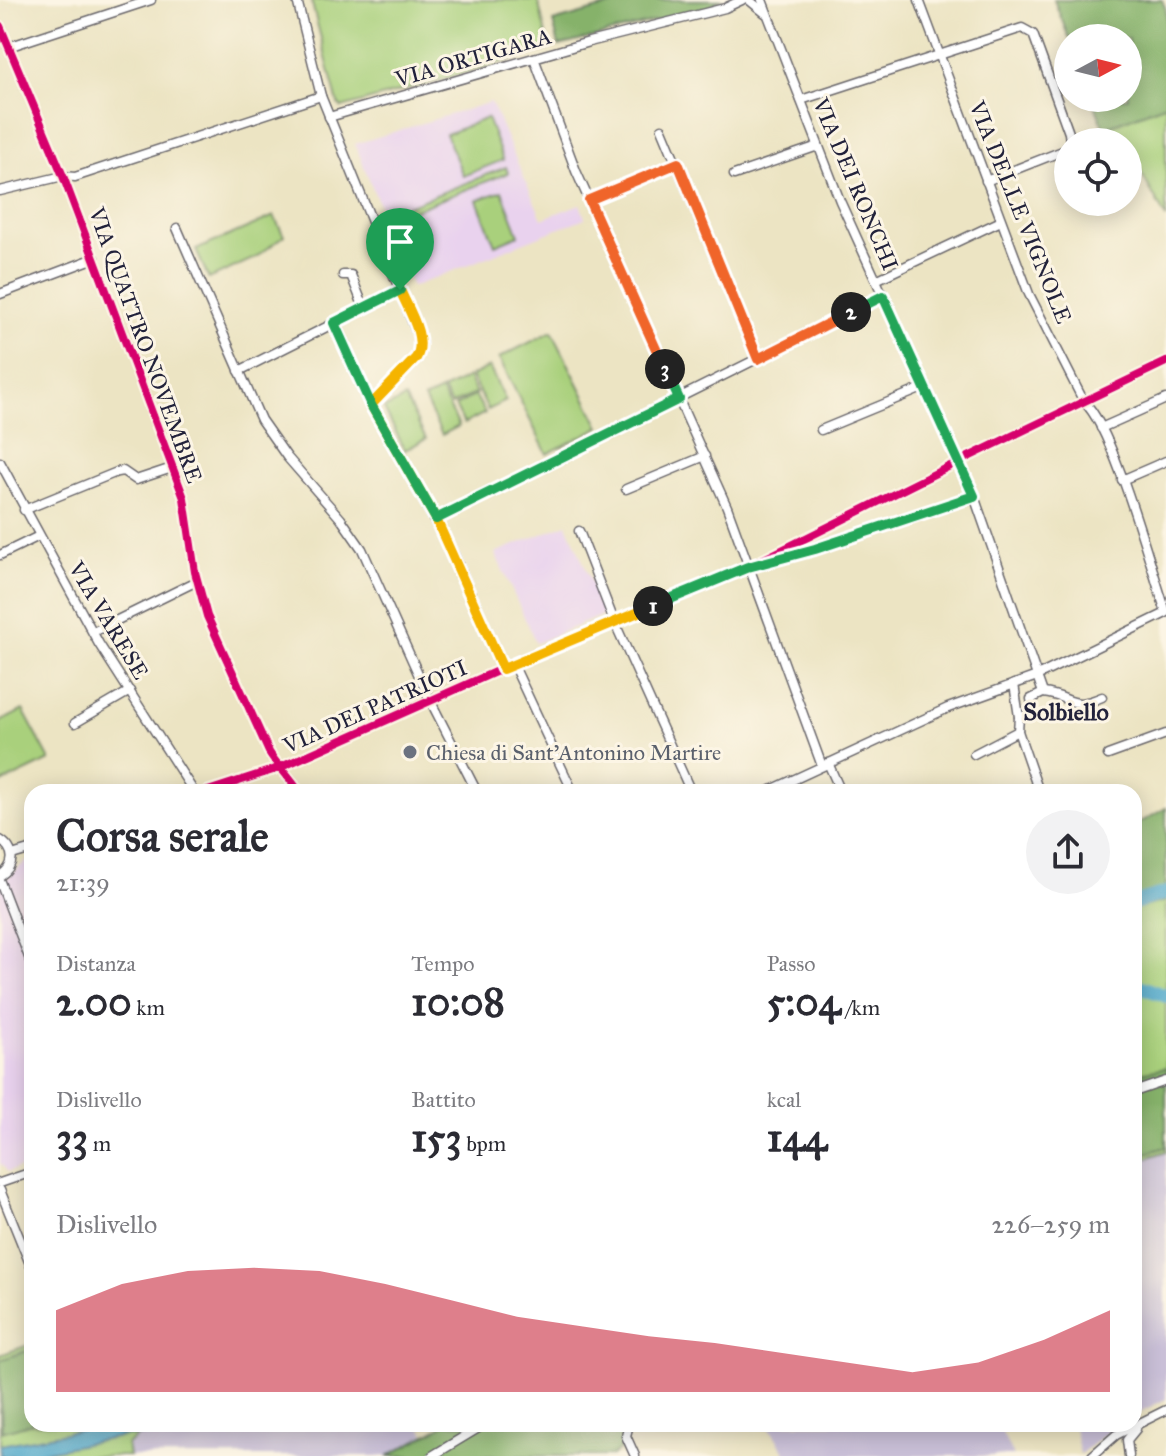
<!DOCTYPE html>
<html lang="it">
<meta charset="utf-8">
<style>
body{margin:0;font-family:"IM FELL Great Primer",serif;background:#f2f2f3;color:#2b2b33;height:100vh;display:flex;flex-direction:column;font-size:30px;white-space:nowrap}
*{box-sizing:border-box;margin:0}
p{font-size:26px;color:#7c7c81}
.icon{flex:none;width:44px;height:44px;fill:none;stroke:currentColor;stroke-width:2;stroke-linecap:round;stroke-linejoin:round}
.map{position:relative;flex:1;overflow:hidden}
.sheet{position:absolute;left:24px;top:784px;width:1118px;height:648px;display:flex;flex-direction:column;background:#fff;border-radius:24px;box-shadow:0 4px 20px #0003}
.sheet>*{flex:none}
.needle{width:52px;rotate:83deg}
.fabs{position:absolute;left:1054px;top:24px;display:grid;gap:16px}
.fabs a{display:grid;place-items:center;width:88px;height:88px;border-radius:50%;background:#fff;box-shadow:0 4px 20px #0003;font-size:40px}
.pin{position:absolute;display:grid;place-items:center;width:68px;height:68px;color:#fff;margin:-82px -34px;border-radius:50% 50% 50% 0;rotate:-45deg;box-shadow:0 0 8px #0007}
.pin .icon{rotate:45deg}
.km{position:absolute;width:40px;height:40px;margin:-20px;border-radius:50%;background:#222;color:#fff;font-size:22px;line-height:40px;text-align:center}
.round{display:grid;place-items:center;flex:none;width:84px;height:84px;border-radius:42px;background:#f2f2f3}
.overview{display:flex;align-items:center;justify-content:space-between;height:136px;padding:0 32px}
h1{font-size:44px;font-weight:700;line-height:60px}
.stats{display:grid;grid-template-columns:repeat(3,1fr);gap:12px;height:136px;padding:8px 32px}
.stats div{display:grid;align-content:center}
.stats b{font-size:40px;font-weight:700}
.stats small{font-size:22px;font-weight:400}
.stats p{font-size:22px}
.chart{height:224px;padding:16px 32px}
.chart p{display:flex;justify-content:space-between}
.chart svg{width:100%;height:144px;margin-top:8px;fill:#d1495b;opacity:.7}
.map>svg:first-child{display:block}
.built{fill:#e9d2ee}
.industrial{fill:#c9bfd7}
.green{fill:#a9d07b;stroke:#66795b;stroke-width:2}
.forest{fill:#86b26b;stroke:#546a53;stroke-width:2}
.water{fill:#4ea7cb;stroke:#386483;stroke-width:2}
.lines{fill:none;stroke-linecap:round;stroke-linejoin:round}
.river{stroke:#4ea7cb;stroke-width:14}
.minor-casing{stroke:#69666b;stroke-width:11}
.minor{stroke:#fff;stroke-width:8}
.cycleway-casing{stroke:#fcf5e5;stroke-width:13}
.cycleway{stroke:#d6006c;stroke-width:8}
.split-1-casing{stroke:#fff;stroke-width:16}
.split-2-casing{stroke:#fff;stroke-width:16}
.split-3-casing{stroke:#fff;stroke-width:16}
.split-4-casing{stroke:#fff;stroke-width:16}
.split-1{stroke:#f5b400;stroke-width:10}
.split-2{stroke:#22a559;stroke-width:10}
.split-3{stroke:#f0652b;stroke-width:10}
.split-4{stroke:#22a559;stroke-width:10}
.worship-dot{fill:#6b7280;stroke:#fcf5e5;stroke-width:3}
.labels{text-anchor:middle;stroke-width:6;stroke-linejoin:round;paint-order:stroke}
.street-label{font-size:22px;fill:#22223b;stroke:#fcf5e5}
.worship-label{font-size:22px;fill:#5b616d;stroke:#fcf5e5;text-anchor:start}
.neighbourhood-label{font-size:24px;font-weight:bold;fill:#22223b;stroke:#fcf5e5}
</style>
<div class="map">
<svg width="1166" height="1456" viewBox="0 0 1166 1456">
<rect width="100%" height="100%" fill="#fcf5e5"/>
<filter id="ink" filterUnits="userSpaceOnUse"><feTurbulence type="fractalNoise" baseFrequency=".0125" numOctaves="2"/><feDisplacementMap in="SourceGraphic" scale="16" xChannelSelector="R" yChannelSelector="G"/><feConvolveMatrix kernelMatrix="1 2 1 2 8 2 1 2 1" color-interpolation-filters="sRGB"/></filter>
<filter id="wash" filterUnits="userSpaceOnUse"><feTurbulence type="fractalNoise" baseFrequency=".006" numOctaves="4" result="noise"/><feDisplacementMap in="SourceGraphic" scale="32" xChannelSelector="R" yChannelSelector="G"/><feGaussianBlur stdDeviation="1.8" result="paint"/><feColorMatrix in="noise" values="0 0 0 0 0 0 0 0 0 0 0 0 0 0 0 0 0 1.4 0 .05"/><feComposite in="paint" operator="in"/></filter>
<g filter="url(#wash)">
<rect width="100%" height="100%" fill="#ece4c3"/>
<!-- built -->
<g class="built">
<polygon points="491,102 542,219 580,204 585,218 412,287 355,144"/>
<polygon points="567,524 605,614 536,643 495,553"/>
<polygon points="32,860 32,1163 8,1172 0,1163 0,884 26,862"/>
</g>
<!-- industrial -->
<g class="industrial">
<polygon points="1166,1147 1166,1399 1134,1415 1134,1157"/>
<polygon points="153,1424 419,1424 426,1436 389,1456 129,1456 127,1445"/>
<polygon points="767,1424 998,1424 1013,1456 788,1456"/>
<polygon points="1073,1424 1118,1424 1080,1454"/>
</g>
<!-- green -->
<g class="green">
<polygon points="311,0 538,0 549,49 342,108 338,104"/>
<polygon points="1166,104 1166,218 1128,149 1128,142 1124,142 1119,132 1108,137 1104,128"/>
<polygon points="487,118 503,160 463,176 446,134"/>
<polygon points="506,167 508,173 387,221 385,215"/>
<polygon points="502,191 519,235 495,245 477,200"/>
<polygon points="274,216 284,236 255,258 209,279 196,250"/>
<polygon points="552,331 600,427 547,454 499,358"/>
<polygon points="489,367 506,401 488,410 471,376"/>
<polygon points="468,377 476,393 451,405 443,390"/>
<polygon points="441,391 459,426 442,435 424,399"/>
<polygon points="475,395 485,413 464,424 455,406"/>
<polygon points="405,398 426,439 405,450 384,409"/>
<polygon points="23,710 50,760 0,784 0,722"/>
<polygon points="1166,824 1166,1151 1134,1162 1134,838"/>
<polygon points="32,1344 32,1424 153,1424 127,1445 129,1456 0,1456 0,1355"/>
</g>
<!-- forest -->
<g class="forest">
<polygon points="630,0 721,0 707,8 559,46 553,22"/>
<polygon points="1054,0 1162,0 1166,10 1166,104 1104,128 1092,98 1128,98 1128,38 1069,38"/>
<polygon points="1166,808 1166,901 1134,909 1134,826"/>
<polygon points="1166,1068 1166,1147 1134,1157 1134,1074"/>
<polygon points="32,1349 32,1423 2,1432 0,1360"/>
<polygon points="446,1424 622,1424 623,1447 612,1456 388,1456"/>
</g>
<!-- water -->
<polygon class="water" points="113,1424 213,1424 171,1427 145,1435 125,1436 23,1456 0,1456 0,1445"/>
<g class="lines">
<!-- river -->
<g class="river">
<polyline points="1134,903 1166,893"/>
<polyline points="1134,984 1166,996"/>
</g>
</g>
</g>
<g filter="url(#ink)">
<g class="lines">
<!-- minor casing -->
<g class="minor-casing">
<g id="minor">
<polyline points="297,0 321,96 421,343 416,358 371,405"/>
<polyline points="749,0 765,13"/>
<polyline points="762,0 840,201 974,496 1043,693 1031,699 1034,714 1019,717 1014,684"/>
<path d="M919,0L1029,294L1084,402C1113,427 1151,568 1166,612"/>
<path d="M0,26L63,176L184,498L195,572L207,616L269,752C278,767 290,777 299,792"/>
<polyline points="8,47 151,0"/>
<polyline points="534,58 576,171 727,507 822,766"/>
<polyline points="801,100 1022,28 1033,34 1069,133 1070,142"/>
<polyline points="329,117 589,42 725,8 742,0"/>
<polyline points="662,129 758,359"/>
<polyline points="734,175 818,146"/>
<polyline points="986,181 1065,150 1068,145"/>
<polyline points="0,191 63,176 75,177 321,96"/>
<polyline points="589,200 678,163"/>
<polyline points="177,228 261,420 287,457 341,519 362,549 430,700 477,792"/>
<polyline points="343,275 351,275 364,308"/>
<polyline points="876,280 1001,221"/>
<polyline points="0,294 95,258"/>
<polyline points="334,323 371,405 454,555 503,669"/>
<polyline points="239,371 400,290"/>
<polyline points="1101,428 1166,399"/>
<polyline points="821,430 925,387"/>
<polyline points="0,462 99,644 194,792"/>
<polyline points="1122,480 1166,461"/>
<polyline points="626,489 705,456"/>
<polyline points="24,510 117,472 123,471 136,480 172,468"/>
<polyline points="436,519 883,296"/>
<polyline points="579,531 614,621 691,792"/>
<polyline points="0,555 39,536"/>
<polyline points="764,563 815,549 974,496"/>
<polyline points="93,632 197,581"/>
<polyline points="513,664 573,792"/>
<path d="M1043,693C1072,696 1070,711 1102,697"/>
<polyline points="1019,717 1018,731 1039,792"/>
<polyline points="75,723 130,691"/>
<polyline points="974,754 1018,731"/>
<polyline points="1108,755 1166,734"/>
<polyline points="828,763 841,792"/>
<polyline points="205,792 279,768 513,664 748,567 960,461 1166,362"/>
<polyline points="767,792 948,708 1037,676 1166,613"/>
<path d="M0,840C16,850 15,866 0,876"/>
<polyline points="12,855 32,849"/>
<polyline points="0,882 32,965"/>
<polyline points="1134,1092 1166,1081"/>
<polyline points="0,1183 32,1172"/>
<polyline points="0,1190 32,1269"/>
<polyline points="629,1424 626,1436 635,1456"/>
<polyline points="432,1456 485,1424"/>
<polyline points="1092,1456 1116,1435 1166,1410"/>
<polyline points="1129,1456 1127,1440 1136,1429"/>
</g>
</g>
<!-- minor -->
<use href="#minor" class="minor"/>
<!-- cycleway casing -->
<g class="cycleway-casing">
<g id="cycleway">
<path d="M0,26L63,176L184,498L195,572L207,616L269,752C278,767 290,777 299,792"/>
<polyline points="205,792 279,768 513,664 748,567 960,461 1166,362"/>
</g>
</g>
<!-- cycleway -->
<use href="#cycleway" class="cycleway"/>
</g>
</g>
<g class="lines" filter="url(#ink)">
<!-- split-1 casing -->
<g class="split-1-casing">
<path id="split-1" d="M400,290C408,309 428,339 416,358L371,405L436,519L503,669L653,606"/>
</g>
<!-- split-2 casing -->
<g class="split-2-casing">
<polyline id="split-2" points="653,606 748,567 815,549 974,496 883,296 851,312"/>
</g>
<!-- split-3 casing -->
<g class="split-3-casing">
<polyline id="split-3" points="665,369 589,200 678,163 758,359 851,312"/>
</g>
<!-- split-4 casing -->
<g class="split-4-casing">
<polyline id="split-4" points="400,290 334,323 371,405 436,519 679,399 665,369"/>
</g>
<!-- split-1 -->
<use href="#split-1" class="split-1"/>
<!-- split-2 -->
<use href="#split-2" class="split-2"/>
<!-- split-3 -->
<use href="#split-3" class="split-3"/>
<!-- split-4 -->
<use href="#split-4" class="split-4"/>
</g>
<!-- markers -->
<circle class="worship-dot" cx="410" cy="752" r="8"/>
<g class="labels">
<!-- street labels -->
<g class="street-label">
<text transform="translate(473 57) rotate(-16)" y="8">VIA ORTIGARA</text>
<text transform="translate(856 184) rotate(67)" y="8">VIA DEI RONCHI</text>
<text transform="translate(1021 212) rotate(68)" y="8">VIA DELLE VIGNOLE</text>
<text transform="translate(146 345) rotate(70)" y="8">VIA QUATTRO NOVEMBRE</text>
<text transform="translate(109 620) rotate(59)" y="8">VIA VARESE</text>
<text transform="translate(375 706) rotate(-24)" y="8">VIA DEI PATRIOTI</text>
</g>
<!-- worship labels -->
<g class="worship-label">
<text x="426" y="760">Chiesa di Sant'Antonino Martire</text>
</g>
<!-- neighbourhood labels -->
<g class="neighbourhood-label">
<text x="1066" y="720">Solbiello</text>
</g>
</g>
</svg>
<div class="fabs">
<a><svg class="needle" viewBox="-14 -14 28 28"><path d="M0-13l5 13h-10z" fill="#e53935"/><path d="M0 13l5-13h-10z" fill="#7c7c81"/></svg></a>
<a><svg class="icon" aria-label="locate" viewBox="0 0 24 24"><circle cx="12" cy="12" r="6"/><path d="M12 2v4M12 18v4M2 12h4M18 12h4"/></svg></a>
</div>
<div class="pin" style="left:400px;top:290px;background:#1e9e55"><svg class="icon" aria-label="arrive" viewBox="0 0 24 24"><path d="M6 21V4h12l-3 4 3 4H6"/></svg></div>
<b class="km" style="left:653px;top:606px">1</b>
<b class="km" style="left:851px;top:312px">2</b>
<b class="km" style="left:665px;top:369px">3</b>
<section class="sheet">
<div class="overview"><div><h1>Corsa serale</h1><p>21:39</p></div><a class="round"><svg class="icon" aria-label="share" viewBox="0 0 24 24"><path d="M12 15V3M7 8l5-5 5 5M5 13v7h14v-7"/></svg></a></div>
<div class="stats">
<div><p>Distanza</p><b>2.00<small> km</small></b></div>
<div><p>Tempo</p><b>10:08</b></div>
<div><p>Passo</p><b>5:04<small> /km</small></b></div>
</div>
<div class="stats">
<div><p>Dislivello</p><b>33<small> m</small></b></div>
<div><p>Battito</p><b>153<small> bpm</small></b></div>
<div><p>kcal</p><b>144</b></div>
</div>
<div class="chart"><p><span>Dislivello</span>226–259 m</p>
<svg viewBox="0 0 160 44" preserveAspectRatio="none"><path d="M0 44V19L10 11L20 7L30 6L40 7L50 11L60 16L70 21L80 24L90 27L100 29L110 32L120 35L130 38L140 35L150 28L160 19V44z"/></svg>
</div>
</section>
</div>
